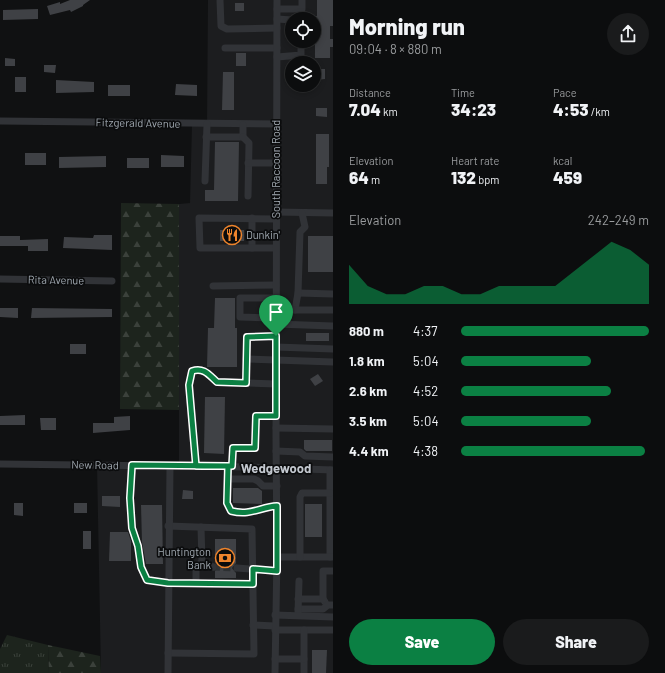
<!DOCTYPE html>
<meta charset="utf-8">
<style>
body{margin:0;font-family:Barlow,sans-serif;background:#1a1b1c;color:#f1f3f6;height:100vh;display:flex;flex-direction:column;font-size:15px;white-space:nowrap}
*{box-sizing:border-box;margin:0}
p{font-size:13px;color:#9a9c9e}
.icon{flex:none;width:22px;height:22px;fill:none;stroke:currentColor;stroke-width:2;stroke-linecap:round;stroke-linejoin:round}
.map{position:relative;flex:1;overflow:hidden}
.panel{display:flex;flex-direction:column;background:#0c0d0e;width:332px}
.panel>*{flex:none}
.fabs{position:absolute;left:285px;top:12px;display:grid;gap:8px}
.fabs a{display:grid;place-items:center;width:36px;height:36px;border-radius:50%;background:#0c0d0e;box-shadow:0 2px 6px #0003,0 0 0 1px #2c2d2e;font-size:20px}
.pin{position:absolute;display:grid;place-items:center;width:34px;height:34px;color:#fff;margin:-41px -17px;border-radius:50% 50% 50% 0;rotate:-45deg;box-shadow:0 0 4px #0007}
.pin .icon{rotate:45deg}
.round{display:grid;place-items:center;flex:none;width:42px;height:42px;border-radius:21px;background:#1a1b1c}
.overview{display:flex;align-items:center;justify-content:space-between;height:68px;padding:0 16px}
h1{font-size:22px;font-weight:800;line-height:30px}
.figures{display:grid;grid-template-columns:repeat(3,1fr);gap:6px;height:68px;padding:4px 16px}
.figures div{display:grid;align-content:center}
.figures b{font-size:17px;font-weight:800}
.figures small{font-size:11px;font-weight:400}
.figures p{font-size:11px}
.chart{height:112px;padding:8px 16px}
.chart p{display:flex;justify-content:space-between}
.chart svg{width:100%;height:72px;margin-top:4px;fill:#0b8043;opacity:.7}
.cta{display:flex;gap:8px;margin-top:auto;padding:8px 16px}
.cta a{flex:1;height:46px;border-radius:24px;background:#0b8043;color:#fff;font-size:16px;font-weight:800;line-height:46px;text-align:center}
.cta a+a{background:#1a1b1c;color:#f1f3f6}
ul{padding:0 16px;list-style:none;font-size:13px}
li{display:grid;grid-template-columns:64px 48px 1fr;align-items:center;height:30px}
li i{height:10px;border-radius:5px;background:#0b8043}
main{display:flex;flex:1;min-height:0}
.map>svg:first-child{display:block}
.built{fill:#1c1d1f;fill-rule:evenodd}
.grass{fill:url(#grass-tufts)}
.forest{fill:url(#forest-firs)}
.building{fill:#3f4145}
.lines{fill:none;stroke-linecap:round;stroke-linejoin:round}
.minor-tunnel{stroke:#2d3032;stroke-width:7;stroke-dasharray:7 3.5;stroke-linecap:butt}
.minor{stroke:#313337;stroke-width:7}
.route-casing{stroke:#fff;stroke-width:8}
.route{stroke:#0b8043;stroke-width:5}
.labels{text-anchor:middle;stroke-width:3.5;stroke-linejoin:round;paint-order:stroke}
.street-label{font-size:11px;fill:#a2aab2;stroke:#0b0c0d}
.poi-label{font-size:11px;fill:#a2aab2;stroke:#0b0c0d;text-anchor:start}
.quarter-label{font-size:13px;font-weight:bold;fill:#c3c8cf;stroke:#0b0c0d}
</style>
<main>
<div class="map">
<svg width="333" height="673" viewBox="0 0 333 673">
<defs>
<pattern id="grass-tufts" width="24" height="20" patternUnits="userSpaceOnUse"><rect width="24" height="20" fill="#1d241d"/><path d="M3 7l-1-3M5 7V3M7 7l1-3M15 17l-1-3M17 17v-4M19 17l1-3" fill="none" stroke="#3b413b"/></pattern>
<pattern id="forest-firs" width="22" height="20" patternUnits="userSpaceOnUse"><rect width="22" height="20" fill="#1d241d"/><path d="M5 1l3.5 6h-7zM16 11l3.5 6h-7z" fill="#3b413b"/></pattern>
</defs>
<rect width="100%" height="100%" fill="#101112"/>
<!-- built -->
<path class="built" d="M208,0H333V673H101L97,465L179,466V204L190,203L192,124H207ZM292,19H314V41H292ZM292,63H314V85H292Z"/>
<!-- grass -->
<polygon class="grass" points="7,635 48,645 49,673 0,673 0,649"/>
<!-- forest -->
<g class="forest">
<polygon points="121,203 179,204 179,410 120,409"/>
<polygon points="48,645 100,656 101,673 49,673"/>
</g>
<!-- building -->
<g class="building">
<polygon points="70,0 90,0 83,5 83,6 71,12 70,10 50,15 47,6 60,2 60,4"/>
<polygon points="317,0 333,0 333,26 330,26 330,39 333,39 333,47 330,47 330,58 315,58 315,16 317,16"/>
<rect x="235" y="3" width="9" height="8"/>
<polygon points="38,9 38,19 3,20 3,10"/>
<rect x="236" y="53" width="10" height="13"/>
<polygon points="5,58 15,59 15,66 5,66"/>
<polygon points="44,65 56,65 55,73 44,72"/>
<polygon points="316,69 325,69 325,79 316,80"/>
<polygon points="223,72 234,72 234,110 222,110"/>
<rect x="15" y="77" width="11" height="15"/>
<polygon points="56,80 94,82 94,92 56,93"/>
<polygon points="176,84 197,85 197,96 175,95"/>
<rect x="108" y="85" width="22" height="11"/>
<polygon points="316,108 327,108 327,117 316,116"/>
<polygon points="316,134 329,134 329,167 327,167 327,184 316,184"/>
<polygon points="215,142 239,142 238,201 205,201 205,190 214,190"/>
<rect x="25" y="153" width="21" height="12"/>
<polygon points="161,155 184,156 184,167 161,167"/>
<polygon points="106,156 106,167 59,168 59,157"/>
<rect x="127" y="158" width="22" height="10"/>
<rect x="220" y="230" width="24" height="11"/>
<polygon points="94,235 112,235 112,250 63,248 64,237 93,238"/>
<polygon points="0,236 20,236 20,240 48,239 48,251 28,251 28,246 0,246"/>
<rect x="308" y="236" width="25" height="36"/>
<polygon points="215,298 235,298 235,328 237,328 237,367 207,367 208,328 214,328"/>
<polygon points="0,308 18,308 18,318 0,317"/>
<polygon points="32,308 112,309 112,317 31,318"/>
<rect x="306" y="333" width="23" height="8"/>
<rect x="70" y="344" width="16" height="10"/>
<polygon points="318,374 323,381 315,386 310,379"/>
<polygon points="205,397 225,397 224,454 204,453"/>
<polygon points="25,415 25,425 0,425 0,416"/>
<polygon points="130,416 130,430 93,433 93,423 114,423 114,417"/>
<polygon points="40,418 56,418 56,430 41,430"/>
<polygon points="304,440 332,440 332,451 306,451 304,449"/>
<polygon points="233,488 258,488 262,491 262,504 233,503"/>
<polygon points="183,490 193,491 193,499 182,499"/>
<polygon points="102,496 120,496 120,507 102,506"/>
<polygon points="14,503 23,503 23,516 14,515"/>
<rect x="74" y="503" width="13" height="10"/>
<rect x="305" y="504" width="17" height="33"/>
<polygon points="141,505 162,505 163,564 146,564 142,542"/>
<rect x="83" y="531" width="8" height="18"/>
<polygon points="110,532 128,532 131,541 131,561 109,561"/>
<polygon points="215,539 236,539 236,563 232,568 236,573 236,578 215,578 215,571 218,567 215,562"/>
<polygon points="312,650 327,650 326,673 312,673"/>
</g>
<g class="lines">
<!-- minor-tunnel -->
<g class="minor-tunnel">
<polyline points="232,244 236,244"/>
<polyline points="213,567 237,568"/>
</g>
<!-- minor -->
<g class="minor">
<polyline points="220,0 221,26 227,29 277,28"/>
<polyline points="277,9 302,9 302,0"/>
<polyline points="277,19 292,20"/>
<polyline points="225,48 277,48"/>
<polyline points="277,57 301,55 301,41"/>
<polyline points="0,121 277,124"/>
<polyline points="206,137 243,137 243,125"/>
<polyline points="243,137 249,143 248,196"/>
<polyline points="248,163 276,163"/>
<polyline points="205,181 207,124"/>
<polyline points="276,212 333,213"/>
<polyline points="252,248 252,218"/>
<polyline points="276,248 200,248 199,218 276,219"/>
<polyline points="0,279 112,281"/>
<polyline points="213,286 276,285"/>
<polyline points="298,293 333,294"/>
<polyline points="276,309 295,310 298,293 300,232 305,227 302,213"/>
<polyline points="295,310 333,310"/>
<polyline points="276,318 240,317 240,298 276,298"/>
<polyline points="276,324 333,326"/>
<polyline points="276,347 333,349"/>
<polyline points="246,359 333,362"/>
<polyline points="246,383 247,337 276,337"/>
<polyline points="276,428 333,429"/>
<polyline points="276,451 300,452 305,456 333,457"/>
<polyline points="0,464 249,467 333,470"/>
<polyline points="132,465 130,498 132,528 138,546 141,567 147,580 168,583 253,584"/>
<path d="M196,466L189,385L192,371C203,367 209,375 217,382L276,384"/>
<path d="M228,466L227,503L231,511C251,516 260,507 277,506"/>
<polyline points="232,466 233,448 255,448 256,416 276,416"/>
<polyline points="330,470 330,557"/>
<polyline points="228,479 254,479 258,481 263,486 277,486"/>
<polyline points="201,527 202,562 213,567"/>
<polyline points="277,557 333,557"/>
<polyline points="300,557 300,497 302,493 330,493"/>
<polyline points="237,568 277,571"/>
<polyline points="196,583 196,566 202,562"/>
<polyline points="298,599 323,599 325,602"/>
<polyline points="323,599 323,571 333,571"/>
<polyline points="298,609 323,609 328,605 333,605"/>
<polyline points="298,613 299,581"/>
<polyline points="275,615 333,617"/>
<polyline points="253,625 275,626"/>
<polyline points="275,630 333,630"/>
<polyline points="168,653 254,654 252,529 168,526"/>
<polyline points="275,659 304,659 304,673"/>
<polyline points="304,659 304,630"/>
<polyline points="168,673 170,466"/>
<polyline points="275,673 277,554 276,437 277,0"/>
</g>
</g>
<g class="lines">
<!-- route casing -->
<g class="route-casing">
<path id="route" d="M276,336V416H256L255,448H233L232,466H228L132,465L130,498L132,528L138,546L141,567L147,580L168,583L253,584V569L277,571V506C260,507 251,516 231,511L227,503L228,466H196L189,385L192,371C204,367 209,375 217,382L246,383L247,337L276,336"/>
</g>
<!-- route -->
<use href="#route" class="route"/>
</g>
<!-- icons -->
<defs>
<g id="restaurant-ring" transform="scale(1)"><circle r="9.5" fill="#0b0c0d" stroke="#ee842c" stroke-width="1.5"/><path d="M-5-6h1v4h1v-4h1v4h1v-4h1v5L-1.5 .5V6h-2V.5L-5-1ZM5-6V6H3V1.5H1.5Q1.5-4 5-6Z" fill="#ee842c"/></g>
<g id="bank-ring" transform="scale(1)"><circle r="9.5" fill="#0b0c0d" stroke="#ee842c" stroke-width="1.5"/><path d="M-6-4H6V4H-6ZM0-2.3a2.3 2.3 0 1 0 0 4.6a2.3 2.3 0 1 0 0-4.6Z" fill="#ee842c"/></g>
</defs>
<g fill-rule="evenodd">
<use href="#restaurant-ring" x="232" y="235"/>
<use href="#bank-ring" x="225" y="558"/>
</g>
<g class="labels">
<!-- street labels -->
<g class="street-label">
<text transform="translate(138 123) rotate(1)" y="4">Fitzgerald Avenue</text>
<text transform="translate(276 169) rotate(-90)" y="4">South Raccoon Road</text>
<text transform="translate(56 280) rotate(1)" y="4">Rita Avenue</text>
<text transform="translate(95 465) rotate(1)" y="4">New Road</text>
</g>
<!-- poi labels -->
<g class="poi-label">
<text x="246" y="239">Dunkin'</text>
<text x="211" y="556" text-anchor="end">Huntington<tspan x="211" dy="13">Bank</tspan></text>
</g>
<!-- quarter labels -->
<g class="quarter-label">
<text x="276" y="473">Wedgewood</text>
</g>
</g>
</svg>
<div class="fabs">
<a><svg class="icon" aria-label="locate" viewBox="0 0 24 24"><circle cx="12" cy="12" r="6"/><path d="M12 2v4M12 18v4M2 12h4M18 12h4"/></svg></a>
<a><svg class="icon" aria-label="layers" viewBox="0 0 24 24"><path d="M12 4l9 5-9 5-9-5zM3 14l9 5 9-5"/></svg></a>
</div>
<div class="pin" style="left:276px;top:336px;background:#1e9e55"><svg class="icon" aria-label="arrive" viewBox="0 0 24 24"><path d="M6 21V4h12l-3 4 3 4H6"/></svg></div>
</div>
<section class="panel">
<div class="overview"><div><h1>Morning run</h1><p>09:04 · 8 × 880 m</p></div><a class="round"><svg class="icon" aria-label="share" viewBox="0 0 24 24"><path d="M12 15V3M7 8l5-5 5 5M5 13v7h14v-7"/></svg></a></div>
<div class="figures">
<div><p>Distance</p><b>7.04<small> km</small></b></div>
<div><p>Time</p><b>34:23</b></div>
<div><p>Pace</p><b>4:53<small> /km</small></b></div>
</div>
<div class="figures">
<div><p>Elevation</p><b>64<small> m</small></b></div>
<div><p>Heart rate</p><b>132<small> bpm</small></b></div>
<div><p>kcal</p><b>459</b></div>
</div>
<div class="chart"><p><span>Elevation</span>242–249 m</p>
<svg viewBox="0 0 160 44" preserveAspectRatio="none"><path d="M0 44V20L10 33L20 38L30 38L40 33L50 33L60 38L70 38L80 33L90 33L100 33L110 33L120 24L130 15L140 6L150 11L160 20V44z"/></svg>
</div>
<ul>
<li><b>880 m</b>4:37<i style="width:100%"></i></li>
<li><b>1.8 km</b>5:04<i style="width:69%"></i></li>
<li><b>2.6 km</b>4:52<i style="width:80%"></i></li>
<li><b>3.5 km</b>5:04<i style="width:69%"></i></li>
<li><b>4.4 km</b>4:38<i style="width:98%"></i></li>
</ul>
<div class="cta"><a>Save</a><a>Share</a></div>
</section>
</main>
